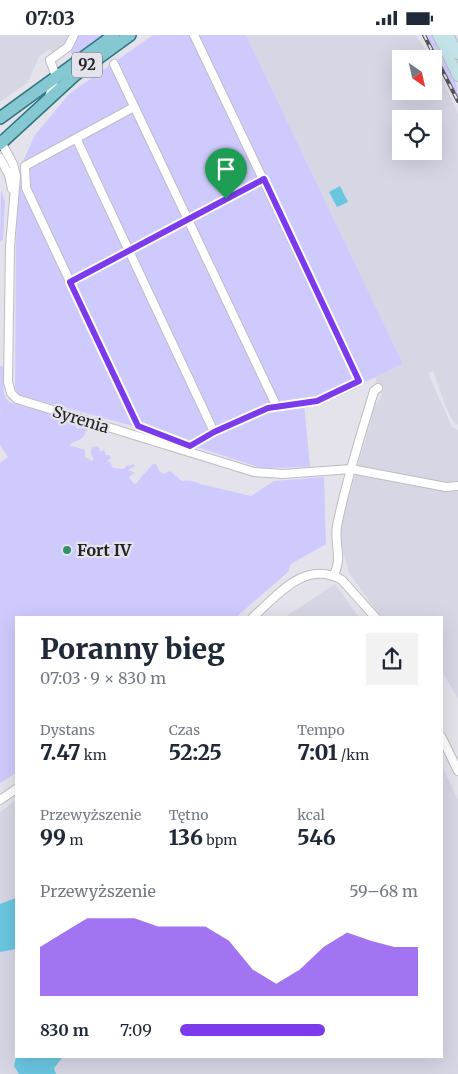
<!DOCTYPE html>
<html lang="pl">
<meta charset="utf-8">
<style>
body{margin:0;font-family:Merriweather,serif;background:#f2f2f3;color:#1f2937;height:100vh;display:flex;flex-direction:column;font-size:19px;white-space:nowrap}
*{box-sizing:border-box;margin:0}
p{font-size:16px;color:#747a83}
.icon{flex:none;width:28px;height:28px;fill:none;stroke:currentColor;stroke-width:2;stroke-linecap:round;stroke-linejoin:round}
.map{position:relative;flex:1;overflow:hidden}
.details{position:absolute;left:15px;top:581px;width:428px;height:442px;display:flex;flex-direction:column;background:#fff;border-radius:0px;box-shadow:0 5px 20px #0002}
.details>*{flex:none}
.needle{width:32px;rotate:146deg}
.controls{position:absolute;left:392px;top:15px;display:grid;gap:10px}
.controls a{display:grid;place-items:center;width:50px;height:50px;border-radius:0px;background:#fff;box-shadow:0 5px 20px #0002;font-size:25px}
.pin{position:absolute;display:grid;place-items:center;width:42px;height:42px;color:#fff;margin:-51px -21px;border-radius:50% 50% 50% 0;rotate:-45deg;box-shadow:0 0 5px #0007}
.pin .icon{rotate:45deg}
.round{display:grid;place-items:center;flex:none;width:52px;height:52px;border-radius:0px;background:#f2f2f3}
.headline{display:flex;align-items:center;justify-content:space-between;height:85px;padding:0 25px}
h1{font-size:28px;font-weight:800;line-height:38px}
.figures{display:grid;grid-template-columns:repeat(3,1fr);gap:8px;height:85px;padding:5px 25px}
.figures div{display:grid;align-content:center}
.figures b{font-size:21px;font-weight:800}
.figures small{font-size:14px;font-weight:400}
.figures p{font-size:14px}
.chart{height:140px;padding:10px 25px}
.chart p{display:flex;justify-content:space-between}
.chart svg{width:100%;height:90px;margin-top:5px;fill:#7c3aed;opacity:.7}
ul{padding:0 25px;list-style:none;font-size:16px}
li{display:grid;grid-template-columns:80px 60px 1fr;align-items:center;height:38px}
li i{height:12px;border-radius:6px;background:#7c3aed}
.status{display:flex;justify-content:space-between;align-items:center;height:35px;padding:0 25px;background:#fff;direction:ltr}
.status svg{height:14px;fill:currentColor}
.map>svg:first-child{display:block}
.built{fill:#d7d6e5;fill-rule:evenodd}
.green{fill:#cfcafd}
.water{fill:#69c6e1}
.lines{fill:none;stroke-linecap:round;stroke-linejoin:round}
.street-casing{stroke:#bcbcc4;stroke-width:10}
.secondary-casing{stroke:#bcbcc4;stroke-width:12}
.primary-casing{stroke:#2e7681;stroke-width:14}
.street{stroke:#fff;stroke-width:8}
.secondary{stroke:#c2e3e8;stroke-width:10}
.primary{stroke:#85c8d1;stroke-width:11}
.rail-casing{stroke:#555559;stroke-width:4}
.rail{stroke:#e4e3eb;stroke-width:2;stroke-dasharray:5.5;stroke-linecap:butt}
.route-casing{stroke:#fff;stroke-width:10}
.route{stroke:#7c3aed;stroke-width:6}
.poi-dot{fill:#329169;stroke:#e4e3eb;stroke-width:2}
.labels{text-anchor:middle;stroke-width:4.5;stroke-linejoin:round;paint-order:stroke}
.shield{fill:#e4e3eb;stroke:#5c5c60;stroke-width:1}
.shield-label{font-size:15px;font-weight:bold;fill:#222225}
.street-label{font-size:16px;fill:#222225;stroke:#e4e3eb}
.poi-label{font-size:16px;font-weight:bold;fill:#222225;stroke:#e4e3eb;text-anchor:start}
</style>
<div class="status"><b>07:03</b><svg viewBox="0 0 49 12"><path d="M0 12V9h3v3zM5 12V6h3v6zM10 12V3h3v9zM15 12V0h3v12zM26 1h20v11H26zM47 4h2v5h-2z"/></svg></div>
<div class="map">
<svg width="458" height="1039" viewBox="0 0 458 1039">
<rect width="100%" height="100%" fill="#e4e3eb"/>
<!-- built -->
<g class="built">
<polygon points="0,0 71,0 66,10 53,19 50,14 39,22 28,47 0,67"/>
<path d="M246,0H416L432,24H401V56H434V27L458,78V390L453,386L445,370L433,336L428,338L452,392L458,395V664L444,640L441,641V582H381L349,538L338,499L375,371L382,360L375,347L377,346L375,342L403,329ZM401,84H434V116H401Z"/>
<polygon points="335,549 359,582 285,582"/>
<polygon points="441,729 458,765 458,1039 0,1039 0,777 16,765 16,1022 441,1022"/>
</g>
<!-- green -->
<g class="green">
<polygon points="76,0 103,0 79,17 72,19 69,14"/>
<polygon points="153,0 246,0 403,329 357,351 304,369 310,432 261,433 133,391 19,360 15,353 16,206 18,160 24,124 35,100 69,59"/>
<path d="M426,0H433C443,19 458,41 458,63Z"/>
<polygon points="1,155 5,166 3,205 0,206"/>
<path d="M0,331H4C5,344 0,358 9,367L57,381L60,384L59,389L62,390L69,384C75,385 77,389 77,395L83,388L89,389C82,409 81,402 69,410L85,415V422L92,426L94,424L91,419L92,412L98,411L100,417L104,415L106,420H109L111,423L107,426L110,427L113,433L124,434L126,431L134,429L135,431L128,435L135,438L129,442L134,449L137,448C141,441 148,435 153,429H156L159,436L164,439L170,436L182,446C191,444 196,448 205,450C220,454 236,457 251,461L274,446L324,442L326,509L291,529L288,537L236,582H16V738L0,748V428L8,422L0,410V375L2,377L0,374Z"/>
</g>
<!-- water -->
<g class="water">
<polygon points="340,151 348,167 337,172 329,157"/>
<polygon points="16,863 16,914 0,917 0,869"/>
<polygon points="16,1022 62,1023 54,1033 56,1039 19,1039 14,1031"/>
</g>
<g class="lines">
<!-- street casing -->
<g class="street-casing">
<g id="street">
<polyline points="114,29 277,372"/>
<polyline points="49,62 56,41 50,25 68,12 74,0"/>
<polyline points="134,72 25,131 26,153 138,391 190,411 214,397 268,373 317,366 358,347 359,345 194,0"/>
<polyline points="0,105 13,129 16,141 10,211 8,347 11,358 17,364 254,437 283,439 351,434 446,452 458,451"/>
<polyline points="77,105 214,397"/>
<polyline points="0,123 9,140 12,154"/>
<polyline points="70,247 264,144"/>
<path d="M334,540C343,521 334,511 337,491C346,445 361,400 374,356L378,353"/>
<path d="M253,582C278,560 305,524 342,545L375,582"/>
<polyline points="441,701 458,736"/>
<polyline points="0,765 16,754"/>
</g>
</g>
<!-- secondary casing -->
<g class="secondary-casing">
<g id="secondary">
<polyline points="438,0 458,41"/>
<polyline points="448,0 458,19"/>
</g>
</g>
<!-- primary casing -->
<g class="primary-casing">
<g id="primary">
<polyline points="0,83 114,0"/>
<polyline points="0,109 75,40 130,0"/>
</g>
</g>
<!-- street -->
<use href="#street" class="street"/>
<!-- secondary -->
<use href="#secondary" class="secondary"/>
<!-- primary -->
<use href="#primary" class="primary"/>
<!-- rail casing -->
<g class="rail-casing">
<polyline id="rail" points="424,0 458,66"/>
</g>
<!-- rail -->
<use href="#rail" class="rail"/>
</g>
<g class="lines">
<!-- route casing -->
<g class="route-casing">
<polygon id="route" points="264,144 359,346 317,366 268,373 214,397 190,411 138,391 70,247"/>
</g>
<!-- route -->
<use href="#route" class="route"/>
</g>
<!-- markers -->
<circle class="poi-dot" cx="67" cy="515" r="5"/>
<g class="labels">
<!-- shield labels -->
<rect class="shield" x="72" y="17.5" width="30" height="25" rx="4"/>
<g class="shield-label">
<text x="87" y="35">92</text>
</g>
<!-- street labels -->
<g class="street-label">
<text transform="translate(81 384) rotate(17)" y="6">Syrenia</text>
</g>
<!-- poi labels -->
<g class="poi-label">
<text x="77" y="521">Fort IV</text>
</g>
</g>
</svg>
<div class="controls">
<a><svg class="needle" viewBox="-14 -14 28 28"><path d="M0-13l5 13h-10z" fill="#e53935"/><path d="M0 13l5-13h-10z" fill="#747a83"/></svg></a>
<a><svg class="icon" aria-label="locate" viewBox="0 0 24 24"><circle cx="12" cy="12" r="6"/><path d="M12 2v4M12 18v4M2 12h4M18 12h4"/></svg></a>
</div>
<div class="pin" style="left:226px;top:164px;background:#1e9e55"><svg class="icon" aria-label="arrive" viewBox="0 0 24 24"><path d="M6 21V4h12l-3 4 3 4H6"/></svg></div>
<section class="details">
<div class="headline"><div><h1>Poranny bieg</h1><p>07:03 · 9 × 830 m</p></div><a class="round"><svg class="icon" aria-label="share" viewBox="0 0 24 24"><path d="M12 15V3M7 8l5-5 5 5M5 13v7h14v-7"/></svg></a></div>
<div class="figures">
<div><p>Dystans</p><b>7.47<small> km</small></b></div>
<div><p>Czas</p><b>52:25</b></div>
<div><p>Tempo</p><b>7:01<small> /km</small></b></div>
</div>
<div class="figures">
<div><p>Przewyższenie</p><b>99<small> m</small></b></div>
<div><p>Tętno</p><b>136<small> bpm</small></b></div>
<div><p>kcal</p><b>546</b></div>
</div>
<div class="chart"><p><span>Przewyższenie</span>59–68 m</p>
<svg viewBox="0 0 160 44" preserveAspectRatio="none"><path d="M0 44V20L10 13L20 6L30 6L40 6L50 10L60 10L70 10L80 17L90 31L100 38L110 31L120 20L130 13L140 17L150 20L160 20V44z"/></svg>
</div>
<ul>
<li><b>830 m</b>7:09<i style="width:61%"></i></li>
</ul>
</section>
</div>
